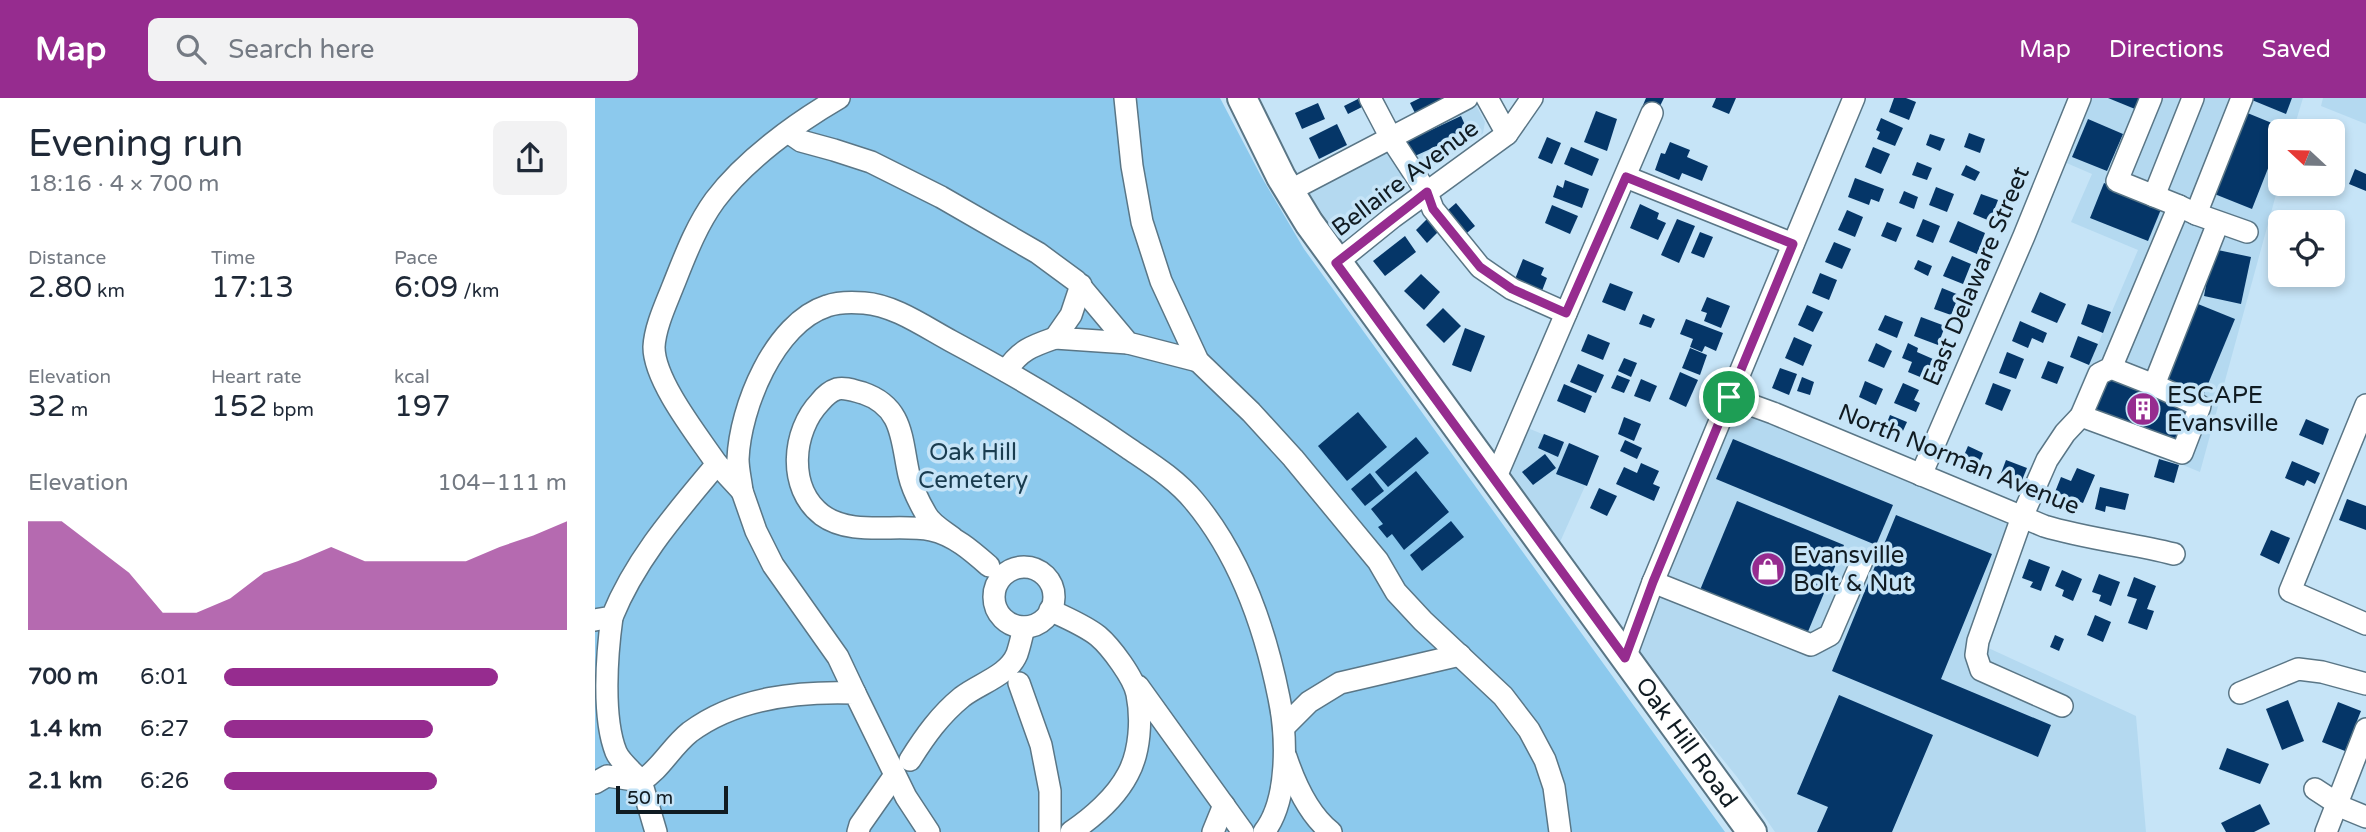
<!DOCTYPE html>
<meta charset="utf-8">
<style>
body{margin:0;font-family:"Varela Round",sans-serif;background:#f2f2f3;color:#1f2937;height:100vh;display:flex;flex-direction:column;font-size:26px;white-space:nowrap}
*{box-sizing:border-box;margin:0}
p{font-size:23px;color:#747a83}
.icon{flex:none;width:38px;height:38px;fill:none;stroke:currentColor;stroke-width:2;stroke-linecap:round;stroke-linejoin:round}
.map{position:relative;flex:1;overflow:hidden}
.sheet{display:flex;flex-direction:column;background:#fff;width:595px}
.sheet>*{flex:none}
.needle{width:46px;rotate:292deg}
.fabs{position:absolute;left:1673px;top:21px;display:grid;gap:14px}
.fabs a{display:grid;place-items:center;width:77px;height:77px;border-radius:10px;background:#fff;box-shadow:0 4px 10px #0003;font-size:35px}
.scale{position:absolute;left:21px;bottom:18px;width:112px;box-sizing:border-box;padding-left:7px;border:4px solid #101b22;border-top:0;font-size:19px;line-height:24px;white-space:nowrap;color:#101b22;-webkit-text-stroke:5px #c6e4f7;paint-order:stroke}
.pin{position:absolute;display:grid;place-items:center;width:60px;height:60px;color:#fff;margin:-30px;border:4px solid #fff;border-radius:50%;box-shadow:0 2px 7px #0007}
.round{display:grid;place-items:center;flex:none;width:74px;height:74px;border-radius:10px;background:#f2f2f3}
.headline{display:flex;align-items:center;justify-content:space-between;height:119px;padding:0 28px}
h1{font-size:38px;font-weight:600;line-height:52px}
.stats{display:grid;grid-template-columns:repeat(3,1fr);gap:10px;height:119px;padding:7px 28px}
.stats div{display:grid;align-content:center}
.stats b{font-size:30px;font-weight:600}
.stats small{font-size:19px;font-weight:400}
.stats p{font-size:19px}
.chart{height:196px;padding:14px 28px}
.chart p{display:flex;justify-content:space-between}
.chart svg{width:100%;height:126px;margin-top:7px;fill:#962c8f;opacity:.7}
ul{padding:0 28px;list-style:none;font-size:23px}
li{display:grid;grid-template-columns:112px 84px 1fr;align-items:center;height:52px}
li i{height:18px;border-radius:9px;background:#962c8f}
header{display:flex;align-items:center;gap:42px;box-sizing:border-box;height:98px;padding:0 35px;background:#962c8f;color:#fff}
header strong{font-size:33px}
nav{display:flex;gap:38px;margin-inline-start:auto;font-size:24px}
.search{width:490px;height:63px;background:#f2f2f3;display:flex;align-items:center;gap:18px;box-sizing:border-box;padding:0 24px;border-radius:10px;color:#747a83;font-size:26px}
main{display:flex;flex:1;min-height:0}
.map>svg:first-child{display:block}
.built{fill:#b4d9f0}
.green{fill:#8cc9ed}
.building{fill:#053668}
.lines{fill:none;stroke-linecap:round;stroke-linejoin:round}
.minor-casing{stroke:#5a7686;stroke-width:24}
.major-casing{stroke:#5a7686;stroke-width:32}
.minor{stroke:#fff;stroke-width:21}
.major{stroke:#fff;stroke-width:28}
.route-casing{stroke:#fff;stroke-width:14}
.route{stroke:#962c8f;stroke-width:9}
.labels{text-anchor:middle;stroke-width:7;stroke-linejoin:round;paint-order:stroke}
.street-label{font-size:24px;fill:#101b22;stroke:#c6e4f7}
.poi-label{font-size:24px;fill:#101b22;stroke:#c6e4f7;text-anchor:start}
.park-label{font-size:24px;fill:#193c4f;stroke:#c6e4f7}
</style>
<header>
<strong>Map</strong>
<div class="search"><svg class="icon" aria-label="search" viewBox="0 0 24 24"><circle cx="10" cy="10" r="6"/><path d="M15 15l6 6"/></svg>Search here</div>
<nav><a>Map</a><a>Directions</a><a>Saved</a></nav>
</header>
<main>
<section class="sheet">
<div class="headline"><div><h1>Evening run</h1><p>18:16 · 4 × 700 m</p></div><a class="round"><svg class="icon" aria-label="share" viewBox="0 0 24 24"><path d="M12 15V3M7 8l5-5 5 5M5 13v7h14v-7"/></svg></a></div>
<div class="stats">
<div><p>Distance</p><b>2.80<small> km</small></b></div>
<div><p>Time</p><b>17:13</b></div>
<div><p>Pace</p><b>6:09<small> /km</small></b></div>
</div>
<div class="stats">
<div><p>Elevation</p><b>32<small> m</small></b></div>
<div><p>Heart rate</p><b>152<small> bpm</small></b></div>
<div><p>kcal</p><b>197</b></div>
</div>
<div class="chart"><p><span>Elevation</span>104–111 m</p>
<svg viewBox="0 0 160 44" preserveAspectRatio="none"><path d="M0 44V6L10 6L20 15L30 24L40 38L50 38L60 33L70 24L80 20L90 15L100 20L110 20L120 20L130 20L140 15L150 11L160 6V44z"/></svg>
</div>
<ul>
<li><b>700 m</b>6:01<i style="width:80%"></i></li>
<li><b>1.4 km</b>6:27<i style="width:61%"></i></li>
<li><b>2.1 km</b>6:26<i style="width:62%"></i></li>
</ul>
</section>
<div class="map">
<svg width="1771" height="734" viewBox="0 0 1771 734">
<rect width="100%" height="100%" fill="#c6e4f7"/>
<!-- built -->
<g class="built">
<polygon points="877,0 890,24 888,35 744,134 737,130 708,86"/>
<polygon points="1485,0 1708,0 1698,33 1685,33 1685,82 1605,374 1472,319 1543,152 1476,124 1497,76 1460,60"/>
<polygon points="1728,0 1771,0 1771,26 1726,8"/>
<polygon points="1134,299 1434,422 1389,548 1541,618 1551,734 1180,734 1142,679 1035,546"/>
<polygon points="928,328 1003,359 965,444 911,372"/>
</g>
<!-- green -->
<polygon class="green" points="0,0 625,0 666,78 709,151 1130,734 0,734"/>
<!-- building -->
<g class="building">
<polygon points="825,0 846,0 850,9 823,21 815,5"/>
<polygon points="1051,0 1069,0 1062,14 1048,7"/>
<polygon points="1121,0 1141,0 1134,16 1117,9"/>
<polygon points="1299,0 1311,0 1321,4 1314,22 1294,14"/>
<polygon points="1513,0 1545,0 1540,11"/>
<polygon points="1652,0 1697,0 1691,16"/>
<polygon points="763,1 767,9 753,16 749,8"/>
<polygon points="723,5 730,21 707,31 700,15"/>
<polygon points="1001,13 1022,21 1012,53 989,44"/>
<polygon points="1650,14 1689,30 1688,33 1685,33 1685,40 1657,111 1617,95"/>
<polygon points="866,18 873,34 811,62 804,47"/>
<polygon points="1286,20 1308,30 1300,48 1282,41 1285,34 1281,32"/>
<polygon points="1493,21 1528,36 1512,73 1477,59"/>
<polygon points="742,26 752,47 724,61 714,40"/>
<polygon points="1374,35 1390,41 1385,55 1369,49"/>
<polygon points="1335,36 1350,41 1345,53 1331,47"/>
<polygon points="952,39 966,45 957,66 943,60"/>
<polygon points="1075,44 1095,52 1092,59 1113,68 1107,83 1087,75 1084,82 1060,72 1066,55 1070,56"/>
<polygon points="976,49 1004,61 997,78 969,66"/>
<polygon points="1278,49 1295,56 1286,76 1270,69"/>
<polygon points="1322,64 1337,70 1332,82 1317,77"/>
<polygon points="1371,67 1385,74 1380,83 1366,77"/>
<polygon points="1760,71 1771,76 1771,93 1754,86"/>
<polygon points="1260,80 1289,91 1284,104 1276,101 1274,107 1253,99"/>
<polygon points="970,82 994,91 987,110 958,99 962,87 968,90"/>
<polygon points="1509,85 1567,109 1553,143 1495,120"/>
<polygon points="1341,89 1359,96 1352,114 1334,107"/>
<polygon points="1309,93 1323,99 1319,111 1304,105"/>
<polygon points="1386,96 1403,102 1395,123 1378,116"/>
<polygon points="861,105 880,128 865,141 846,118"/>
<polygon points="1045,106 1064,115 1062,121 1071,125 1063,142 1035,130"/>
<polygon points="957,107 983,118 975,136 950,125"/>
<polygon points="1252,112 1268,119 1260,139 1243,132"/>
<polygon points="834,119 846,131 832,145 821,132"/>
<polygon points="1082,121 1100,128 1084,165 1066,157"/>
<polygon points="1328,121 1345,128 1338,145 1321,138"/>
<polygon points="1363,123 1390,135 1382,156 1354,144"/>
<polygon points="1292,124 1307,130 1301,144 1286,138"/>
<polygon points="1105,134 1118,139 1109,160 1096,155"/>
<polygon points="810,138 821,154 790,178 778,163"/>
<polygon points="1239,144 1256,151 1247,171 1230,164"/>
<polygon points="1618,151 1656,159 1646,206 1609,198"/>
<polygon points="1357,158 1376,166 1368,186 1348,178"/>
<polygon points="928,161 949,170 946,177 952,180 945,198 918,186"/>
<polygon points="1323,162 1337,168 1333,178 1319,171"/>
<polygon points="1225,175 1242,182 1234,202 1217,195"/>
<polygon points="826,176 845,194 829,212 809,193"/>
<polygon points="1015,185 1038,194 1030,213 1007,204"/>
<polygon points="1347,190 1364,197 1356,217 1339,211"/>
<polygon points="1445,194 1471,206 1462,225 1436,214"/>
<polygon points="1112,199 1135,208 1126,230 1109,223 1112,215 1106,213"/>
<polygon points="1493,206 1516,214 1508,235 1486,226"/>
<polygon points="1603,206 1640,221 1606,303 1570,288"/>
<polygon points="1212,207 1228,214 1218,234 1203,227"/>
<polygon points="848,210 866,228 849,245 831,227"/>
<polygon points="1048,216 1060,221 1056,230 1044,226"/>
<polygon points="1290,217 1308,224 1302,240 1283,232"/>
<polygon points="1326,219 1350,228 1343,247 1319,238"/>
<polygon points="1091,221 1128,235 1121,253 1110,248 1107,254 1095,249 1098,241 1085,236"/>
<polygon points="1425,223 1452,235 1448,245 1437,240 1433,250 1417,243"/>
<polygon points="870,230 890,238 876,274 857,267"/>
<polygon points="993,236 1015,245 1008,262 986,253"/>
<polygon points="1483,238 1503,246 1494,267 1475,259"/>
<polygon points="1199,239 1217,247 1208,268 1190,260"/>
<polygon points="1281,245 1297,253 1289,270 1273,263"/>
<polygon points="1313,245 1323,250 1322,254 1338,261 1330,281 1313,274 1317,264 1307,260"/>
<polygon points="1095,250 1112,257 1105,277 1087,270"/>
<polygon points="1412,254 1429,261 1421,281 1404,275"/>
<polygon points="1029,260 1042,265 1036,279 1023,273"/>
<polygon points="1453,263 1469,269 1462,286 1446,280"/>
<polygon points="983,266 1009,277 1001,295 975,284"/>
<polygon points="1185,270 1202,276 1194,297 1177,290"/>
<polygon points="1085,274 1103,282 1091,309 1074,301"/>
<polygon points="1514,275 1596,309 1581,346 1500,313"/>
<polygon points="1022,277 1035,282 1029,295 1016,290"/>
<polygon points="1207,279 1219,284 1215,297 1202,293"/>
<polygon points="1046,281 1062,288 1055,304 1039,298"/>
<polygon points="1270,283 1288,291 1281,307 1264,299"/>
<polygon points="1308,285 1324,292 1319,302 1325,305 1321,314 1299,305"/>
<polygon points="1398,285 1416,292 1407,313 1390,306"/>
<polygon points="969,286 997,298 990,315 962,303"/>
<polygon points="763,314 792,349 752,383 723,348"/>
<polygon points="1295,317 1312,324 1303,344 1287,337"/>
<polygon points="1029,319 1046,326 1039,343 1023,336"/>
<polygon points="1711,321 1734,331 1728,347 1704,337"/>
<polygon points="949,336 969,344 963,359 943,350"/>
<polygon points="821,339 834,355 793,389 780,374"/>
<polygon points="1138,341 1298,407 1281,447 1121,381"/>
<polygon points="1030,342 1047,350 1042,361 1025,353"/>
<polygon points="974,345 1004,358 992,388 961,376"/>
<polygon points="1373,348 1388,355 1380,376 1364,369"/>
<polygon points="950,356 961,370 938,387 927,374"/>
<polygon points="1564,361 1584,367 1579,385 1559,379"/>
<polygon points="1411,362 1432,370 1425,387 1405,378"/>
<polygon points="1697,363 1725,375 1720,386 1712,382 1709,388 1690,380"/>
<polygon points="1046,365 1064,373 1058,386 1065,389 1059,403 1021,386 1029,369 1042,375"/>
<polygon points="1482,370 1500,377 1488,405 1460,394 1466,379 1476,383"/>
<polygon points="821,373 854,414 809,452 797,436 792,440 783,429 788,426 776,411"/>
<polygon points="775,375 789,393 770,408 756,391"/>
<polygon points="1505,389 1534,396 1530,412 1511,408 1510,414 1500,411"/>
<polygon points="1004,390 1022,398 1012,418 995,410"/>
<polygon points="1752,401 1771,408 1771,432 1744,422"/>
<polygon points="1142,403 1249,447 1212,536 1105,492"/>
<polygon points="1301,417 1397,456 1346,581 1456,627 1443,659 1237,573"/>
<polygon points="856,423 869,439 827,473 815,457"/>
<polygon points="1676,432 1695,440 1684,466 1665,457"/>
<polygon points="1434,461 1455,469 1446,493 1435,489 1438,484 1427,480"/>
<polygon points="1467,472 1487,481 1478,503 1467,498 1469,492 1460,488"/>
<polygon points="1504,476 1525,484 1516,508 1504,503 1506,497 1497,494"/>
<polygon points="1539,479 1561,488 1552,511 1559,513 1552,532 1533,525 1542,501 1532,498"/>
<polygon points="1500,517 1516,524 1508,544 1492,537"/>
<polygon points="1460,537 1469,541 1464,553 1455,549"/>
<polygon points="1244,597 1338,637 1297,734 1222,734 1233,709 1202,696"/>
<polygon points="1693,602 1709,643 1687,652 1671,611"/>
<polygon points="1743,604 1766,613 1750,653 1727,644"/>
<polygon points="1632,650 1674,666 1665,686 1624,671"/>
<polygon points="1665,706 1675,726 1659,734 1631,734 1626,725"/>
</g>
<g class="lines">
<!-- minor casing -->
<g class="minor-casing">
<g id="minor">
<polyline points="530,0 537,68 547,124 566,183 603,263 656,314 698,360 783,463 801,494 828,523 908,598 934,632 950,662 959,689 965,734"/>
<polyline points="775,0 796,40 832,95 838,111 885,169 917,191 971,215"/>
<polyline points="1556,0 1522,83 1584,108"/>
<polyline points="1647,0 1601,116 1652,134"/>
<polyline points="193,34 206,43 239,52 276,64 346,99 443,155 481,183 533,245 603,263"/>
<polyline points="912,36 937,0"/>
<polyline points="1031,79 1198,146"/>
<polyline points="694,93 872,0"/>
<polyline points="1559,98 1598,0"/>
<polyline points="741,165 798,119 912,36 892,0"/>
<polyline points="486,187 476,217 460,240 533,245"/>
<polyline points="1516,270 1559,287 1623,125"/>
<path d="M411,273C425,252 437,248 460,240"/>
<path d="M1134,299L1178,315L1449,428C1492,441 1536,445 1579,456"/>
<polyline points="1771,307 1695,493 1771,526"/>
<polyline points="1486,318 1587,355 1605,308 1559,287"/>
<path d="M122,366L147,393C146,383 143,372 143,361C145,310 179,225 232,208C243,204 257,204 269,205C299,207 330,229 356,243C416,275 476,310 533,350C555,365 581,381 599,403C645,458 670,530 684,600C692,638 694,702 669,734"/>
<polyline points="1326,377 1429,138 1485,0"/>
<polyline points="900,381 1057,15"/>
<polyline points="147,393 161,433 178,467 243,559 260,595"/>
<path d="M358,440C349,433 336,426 331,416C324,404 317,390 314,377C306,342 309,309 268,295C260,293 250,289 242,291C236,293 229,299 225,304C197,333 192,390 227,417C257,439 302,425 336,432C359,437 377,453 394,468"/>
<circle cx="429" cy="499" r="30"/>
<polyline points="1058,484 1216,547 1235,537 1267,463"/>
<path d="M455,512C471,520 489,527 503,538C516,549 539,580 542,596C547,621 545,654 533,676C521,699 497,720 476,734"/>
<path d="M0,522L17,519C41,460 82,414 122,366C103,338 59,283 59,249C60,229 71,206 78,188C90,158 101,128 120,102C150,62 201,25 244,0"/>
<polyline points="1030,560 1058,484 1259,0"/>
<polyline points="424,585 446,647 455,693 455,734"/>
<polyline points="543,588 648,734"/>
<polyline points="1645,595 1703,571 1727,574 1771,586"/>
<polyline points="1467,608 1386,572 1381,557 1383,543 1427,419 1452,362 1470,335 1486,318 1504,276 1516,270 1584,108 1601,116"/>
<polyline points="690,628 714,604 745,585 865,557"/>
<path d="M691,659C700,686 713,716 736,734"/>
<path d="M315,662C330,638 345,617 367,599C385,585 413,578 422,556C425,547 427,538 429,529"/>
<path d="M0,685L12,678L46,683C38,674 25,664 21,654C7,619 12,555 17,519"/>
<polyline points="1720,691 1749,710 1771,719"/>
<path d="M61,734L46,683C65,672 76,649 95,634C142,599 204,593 260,595L311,699L334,734"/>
<polyline points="263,734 265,727 300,677"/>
<polyline points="618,734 629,707"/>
<polyline points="1731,734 1771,631"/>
</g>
</g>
<!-- major casing -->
<g class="major-casing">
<g id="major">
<path id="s1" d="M647,0L686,79L714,125L1157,734"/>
</g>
</g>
<!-- minor -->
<use href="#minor" class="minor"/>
<!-- major -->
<use href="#major" class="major"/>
</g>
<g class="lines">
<!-- route casing -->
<g class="route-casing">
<polygon id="route" points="1031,79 1198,146 1058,484 1030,560 741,165 832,94 838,111 885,169 917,191 971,215"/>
</g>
<!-- route -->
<use href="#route" class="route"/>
</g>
<!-- icons -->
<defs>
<g id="building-disc" transform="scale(1.75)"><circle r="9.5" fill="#962c8f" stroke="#c6e4f7"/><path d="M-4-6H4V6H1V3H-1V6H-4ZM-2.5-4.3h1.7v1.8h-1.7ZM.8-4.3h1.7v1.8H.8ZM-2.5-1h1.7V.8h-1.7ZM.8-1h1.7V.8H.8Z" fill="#fff"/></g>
<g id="shop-disc" transform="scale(1.75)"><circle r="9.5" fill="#962c8f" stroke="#c6e4f7"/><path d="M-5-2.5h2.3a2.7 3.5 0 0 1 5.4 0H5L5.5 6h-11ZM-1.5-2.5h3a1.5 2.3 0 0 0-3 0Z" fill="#fff"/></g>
</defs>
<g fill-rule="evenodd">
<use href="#building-disc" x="1548" y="311"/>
<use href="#shop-disc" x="1173" y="471"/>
</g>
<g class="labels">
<!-- street labels -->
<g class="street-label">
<text transform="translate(810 80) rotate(-37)" y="8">Bellaire Avenue</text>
<text transform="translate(1381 178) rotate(-67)" y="8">East Delaware Street</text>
<text transform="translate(1364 361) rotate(22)" y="8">North Norman Avenue</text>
<text dy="8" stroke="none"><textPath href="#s1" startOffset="784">Oak Hill Road</textPath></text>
</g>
<!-- poi labels -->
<g class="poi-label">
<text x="1572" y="305">ESCAPE<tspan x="1572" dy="28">Evansville</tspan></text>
<text x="1198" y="465">Evansville<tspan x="1198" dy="28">Bolt &amp; Nut</tspan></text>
</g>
<!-- park labels -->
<g class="park-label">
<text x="378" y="362">Oak Hill<tspan x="378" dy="28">Cemetery</tspan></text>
</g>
</g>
</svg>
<div class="fabs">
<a><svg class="needle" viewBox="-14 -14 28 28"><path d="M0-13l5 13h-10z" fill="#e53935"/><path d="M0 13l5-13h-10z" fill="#747a83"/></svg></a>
<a><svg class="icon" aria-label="locate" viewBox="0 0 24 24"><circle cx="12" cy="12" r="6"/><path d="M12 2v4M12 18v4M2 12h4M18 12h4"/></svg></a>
</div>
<div class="scale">50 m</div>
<div class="pin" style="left:1134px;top:299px;background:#1e9e55"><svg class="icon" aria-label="arrive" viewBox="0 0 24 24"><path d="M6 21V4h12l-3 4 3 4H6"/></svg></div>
</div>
</main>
